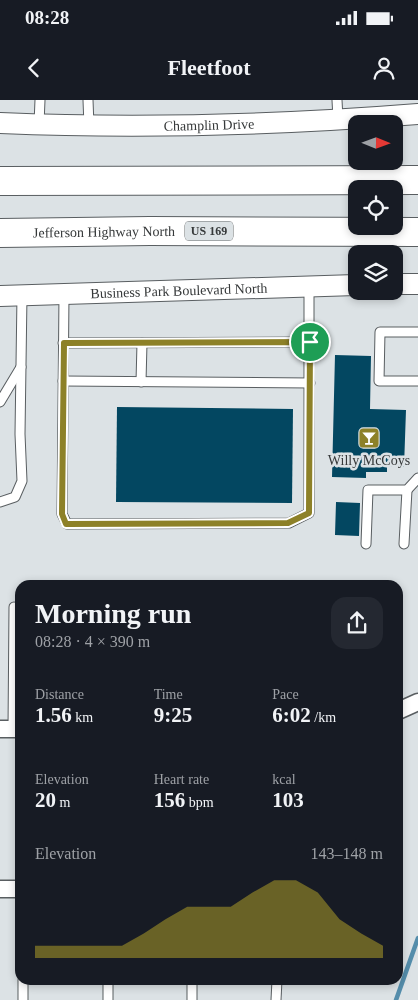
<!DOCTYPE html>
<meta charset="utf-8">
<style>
body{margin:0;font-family:Georgia,serif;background:#242831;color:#f1f3f6;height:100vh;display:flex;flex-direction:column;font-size:19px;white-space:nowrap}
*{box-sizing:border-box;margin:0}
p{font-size:16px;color:#9ea1a6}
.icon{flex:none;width:28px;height:28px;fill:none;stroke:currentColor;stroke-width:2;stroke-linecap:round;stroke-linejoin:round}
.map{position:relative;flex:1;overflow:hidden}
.drawer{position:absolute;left:15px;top:480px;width:388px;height:405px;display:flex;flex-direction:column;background:#171b24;border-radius:15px;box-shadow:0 2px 8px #0003}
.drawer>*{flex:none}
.needle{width:32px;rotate:91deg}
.buttons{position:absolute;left:348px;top:15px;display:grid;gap:10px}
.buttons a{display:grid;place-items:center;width:55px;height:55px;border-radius:10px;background:#171b24;box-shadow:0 2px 8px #0003;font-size:25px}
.pin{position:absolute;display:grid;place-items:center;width:42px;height:42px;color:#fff;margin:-21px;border:2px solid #fff;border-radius:50%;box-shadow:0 1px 5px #0007}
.round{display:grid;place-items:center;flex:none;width:52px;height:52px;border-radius:15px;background:#242831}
.head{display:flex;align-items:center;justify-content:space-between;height:85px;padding:0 20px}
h1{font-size:28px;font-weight:600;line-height:38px}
.figures{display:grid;grid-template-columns:repeat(3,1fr);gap:8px;height:85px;padding:5px 20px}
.figures div{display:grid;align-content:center}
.figures b{font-size:21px;font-weight:600}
.figures small{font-size:14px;font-weight:400}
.figures p{font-size:14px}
.chart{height:140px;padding:10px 20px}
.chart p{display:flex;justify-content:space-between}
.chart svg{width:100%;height:90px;margin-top:5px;fill:#8d8128;opacity:.7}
.status{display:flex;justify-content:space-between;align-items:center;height:35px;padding:0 25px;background:#171b24;direction:ltr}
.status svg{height:14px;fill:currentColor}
header{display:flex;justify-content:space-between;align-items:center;height:65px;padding:0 20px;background:#171b24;font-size:22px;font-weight:600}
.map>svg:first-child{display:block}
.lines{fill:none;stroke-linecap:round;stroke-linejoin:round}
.stream{stroke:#548dab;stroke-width:4.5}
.building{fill:#034761}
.service-casing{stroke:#595e61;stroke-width:11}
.minor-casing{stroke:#595e61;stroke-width:19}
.tertiary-casing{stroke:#595e61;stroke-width:22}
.trunk-casing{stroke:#595e61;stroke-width:30}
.path{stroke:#8b9092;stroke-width:2.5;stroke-dasharray:4 4;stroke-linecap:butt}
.service{stroke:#fff;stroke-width:9}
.minor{stroke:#fff;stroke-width:16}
.tertiary{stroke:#fff;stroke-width:20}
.trunk{stroke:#fff;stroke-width:28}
.route-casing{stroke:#fff;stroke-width:10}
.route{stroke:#8d8128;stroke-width:6}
.labels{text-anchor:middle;stroke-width:5;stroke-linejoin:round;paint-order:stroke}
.shield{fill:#dce2e5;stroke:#686c6d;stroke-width:1}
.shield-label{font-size:12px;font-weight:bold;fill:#36393a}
.street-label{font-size:14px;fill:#36393a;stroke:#dce2e5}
.poi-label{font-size:14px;fill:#36393a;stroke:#dce2e5}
</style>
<div class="status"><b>08:28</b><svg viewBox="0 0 49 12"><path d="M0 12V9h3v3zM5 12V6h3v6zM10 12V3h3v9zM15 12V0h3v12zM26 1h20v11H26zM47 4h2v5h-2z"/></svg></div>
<header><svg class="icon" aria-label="back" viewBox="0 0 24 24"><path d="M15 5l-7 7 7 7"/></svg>Fleetfoot<svg class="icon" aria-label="person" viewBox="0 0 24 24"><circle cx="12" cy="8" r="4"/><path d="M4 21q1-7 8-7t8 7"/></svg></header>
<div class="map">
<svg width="418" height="900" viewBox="0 0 418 900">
<rect width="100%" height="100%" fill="#dce2e5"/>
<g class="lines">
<!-- stream -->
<polyline class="stream" points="396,900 418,838"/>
</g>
<!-- building -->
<g class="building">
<polygon points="335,255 371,256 370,309 406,310 404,367 387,366 387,372 366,372 366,378 332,377"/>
<polygon points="117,307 293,309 292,403 116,402"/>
<polygon points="336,402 360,403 359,436 335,435"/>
</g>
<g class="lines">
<!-- service casing -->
<g class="service-casing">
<g id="service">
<polyline points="88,0 89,26"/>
<polyline points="337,0 338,19"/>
<polyline points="39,24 40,0"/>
<polyline points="64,194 62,414 67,424 289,423 309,413 309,187"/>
<polyline points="418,232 380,232 379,281 418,281"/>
<polyline points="63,243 310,242"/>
<polyline points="63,281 310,283"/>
<polyline points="141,282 142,243"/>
<polyline points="0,302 21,267"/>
<polyline points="0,402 15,397 22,381 20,334 22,195"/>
<polyline points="366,444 368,390 407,390 418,378"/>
<polyline points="404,444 407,390"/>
<polyline points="13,629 14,507"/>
<polyline points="23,900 23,880"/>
<polyline points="108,900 108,880"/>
<polyline points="192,900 192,880"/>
<polyline points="276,900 277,880"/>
</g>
</g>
<!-- minor casing -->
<g class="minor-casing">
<g id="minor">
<polyline points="398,611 418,602"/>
<polyline points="0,629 20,629"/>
<polyline points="0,789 20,789"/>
</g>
</g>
<!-- tertiary casing -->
<g class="tertiary-casing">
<g id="tertiary">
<path id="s1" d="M0,23C139,29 280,25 418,14"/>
<polyline points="394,184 418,184"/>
<path id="s2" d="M0,196L356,185"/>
</g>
</g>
<!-- trunk casing -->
<g class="trunk-casing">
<g id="trunk">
<polyline points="0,81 418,80"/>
<path id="s3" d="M0,133L150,131L418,132"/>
</g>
</g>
<!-- path -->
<polyline class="path" points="366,198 383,198"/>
<!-- service -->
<use href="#service" class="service"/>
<!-- minor -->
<use href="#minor" class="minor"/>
<!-- tertiary -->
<use href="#tertiary" class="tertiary"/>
<!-- trunk -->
<use href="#trunk" class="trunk"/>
</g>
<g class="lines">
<!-- route casing -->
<g class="route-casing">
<polygon id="route" points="310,242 309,413 288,423 66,424 62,414 64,243"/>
</g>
<!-- route -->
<use href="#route" class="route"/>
</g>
<!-- icons -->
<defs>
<g id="bar-square" transform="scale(1.125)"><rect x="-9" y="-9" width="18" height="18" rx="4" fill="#8d8128" stroke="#dce2e5"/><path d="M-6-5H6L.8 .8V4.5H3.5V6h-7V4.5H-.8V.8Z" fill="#fff"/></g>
</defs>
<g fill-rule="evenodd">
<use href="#bar-square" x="369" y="338"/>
</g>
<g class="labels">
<!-- shield labels -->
<rect class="shield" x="185" y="121.5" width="48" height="19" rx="4"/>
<g class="shield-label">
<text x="209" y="135">US 169</text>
</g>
<!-- street labels -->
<g class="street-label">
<text dy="5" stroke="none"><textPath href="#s1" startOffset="209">Champlin Drive</textPath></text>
<text dy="5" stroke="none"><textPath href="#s3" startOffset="104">Jefferson Highway North</textPath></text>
<text dy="5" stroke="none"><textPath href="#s2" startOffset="179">Business Park Boulevard North</textPath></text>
</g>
<!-- poi labels -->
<g class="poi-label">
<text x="369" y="365">Willy McCoys</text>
</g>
</g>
</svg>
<div class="buttons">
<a><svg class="needle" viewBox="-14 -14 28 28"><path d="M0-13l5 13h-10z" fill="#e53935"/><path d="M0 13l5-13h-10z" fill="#9ea1a6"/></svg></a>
<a><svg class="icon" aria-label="locate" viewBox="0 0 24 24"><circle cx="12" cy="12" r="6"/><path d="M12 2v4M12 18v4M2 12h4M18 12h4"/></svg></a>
<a><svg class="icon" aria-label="layers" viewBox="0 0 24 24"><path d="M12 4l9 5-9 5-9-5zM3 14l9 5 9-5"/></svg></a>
</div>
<div class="pin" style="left:310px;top:242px;background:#1e9e55"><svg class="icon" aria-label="arrive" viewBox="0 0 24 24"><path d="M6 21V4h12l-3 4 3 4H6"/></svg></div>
<section class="drawer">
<div class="head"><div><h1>Morning run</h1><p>08:28 · 4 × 390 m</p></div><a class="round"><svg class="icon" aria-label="share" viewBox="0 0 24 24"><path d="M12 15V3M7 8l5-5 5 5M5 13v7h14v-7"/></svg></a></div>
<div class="figures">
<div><p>Distance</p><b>1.56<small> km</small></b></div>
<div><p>Time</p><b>9:25</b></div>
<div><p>Pace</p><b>6:02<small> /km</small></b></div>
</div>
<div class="figures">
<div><p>Elevation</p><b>20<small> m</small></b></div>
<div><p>Heart rate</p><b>156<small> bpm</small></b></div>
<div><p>kcal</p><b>103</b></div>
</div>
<div class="chart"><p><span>Elevation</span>143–148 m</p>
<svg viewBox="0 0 160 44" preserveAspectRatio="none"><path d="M0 44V38L10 38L20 38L30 38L40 38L50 32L60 25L70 19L80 19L90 19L100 12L110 6L120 6L130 12L140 25L150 32L160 38V44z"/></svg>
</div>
</section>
</div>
